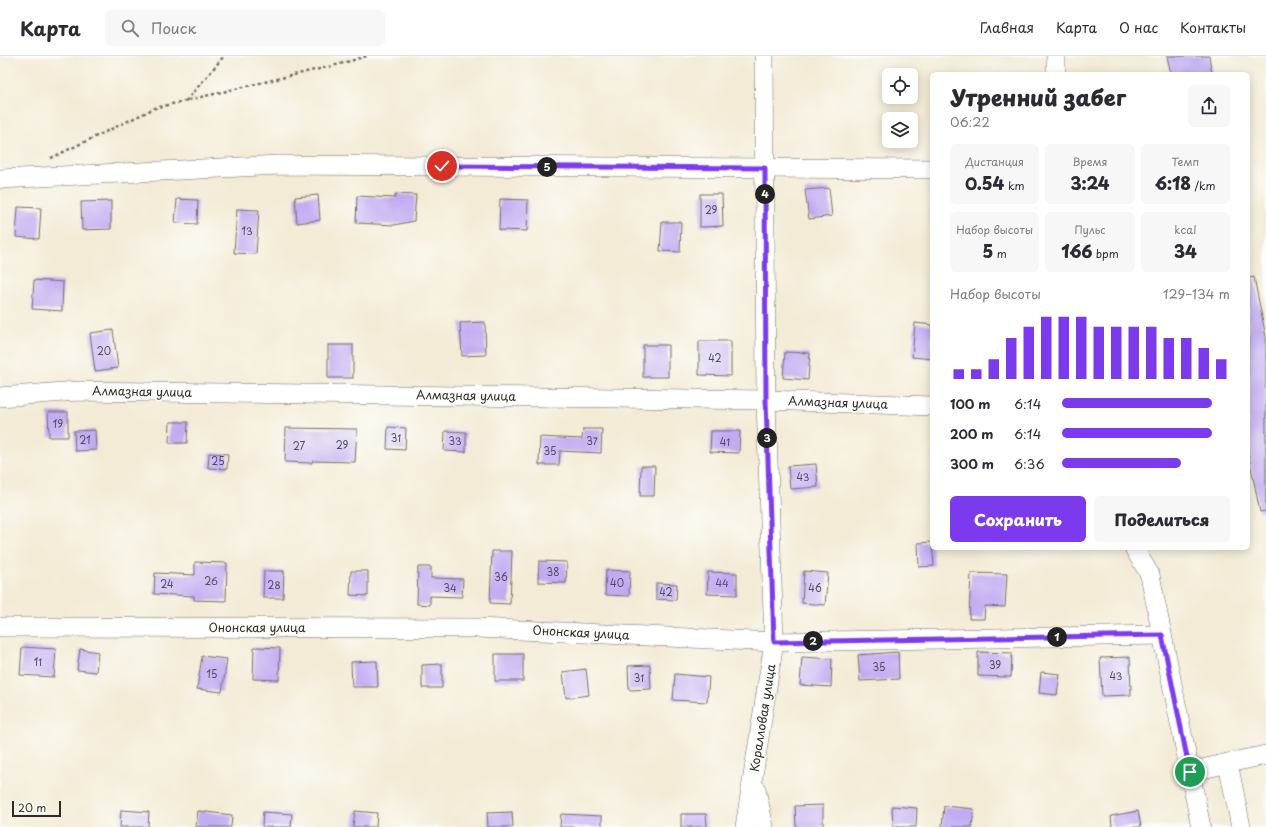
<!DOCTYPE html>
<html lang="ru">
<meta charset="utf-8">
<style>
body{margin:0;font-family:"Playpen Sans",sans-serif;background:#f7f7f7;color:#2b2b33;height:100vh;display:flex;flex-direction:column;font-size:15px;white-space:nowrap}
*{box-sizing:border-box;margin:0}
p{font-size:13px;color:#7c7c81}
.icon{flex:none;width:22px;height:22px;fill:none;stroke:currentColor;stroke-width:2;stroke-linecap:round;stroke-linejoin:round}
.map{position:relative;flex:1;overflow:hidden}
.side{position:absolute;left:930px;top:16px;width:320px;height:478px;display:flex;flex-direction:column;background:#fff;border-radius:6px;box-shadow:0 2px 10px #0003}
.side>*{flex:none}
.fabs{position:absolute;left:882px;top:12px;display:grid;gap:8px}
.fabs a{display:grid;place-items:center;width:36px;height:36px;border-radius:6px;background:#fff;box-shadow:0 2px 10px #0003;font-size:20px}
.scale{position:absolute;left:12px;bottom:10px;width:49px;box-sizing:border-box;padding-left:4px;border:2px solid #2b2b2b;border-top:0;font-size:11px;line-height:14px;white-space:nowrap;color:#2b2b2b;-webkit-text-stroke:3px #fdfcf7;paint-order:stroke}
.pin{position:absolute;display:grid;place-items:center;width:34px;height:34px;color:#fff;margin:-17px;border:2px solid #fff;border-radius:50%;box-shadow:0 1px 4px #0007}
.km{position:absolute;width:20px;height:20px;margin:-10px;border-radius:50%;background:#222;color:#fff;font-size:11px;line-height:20px;text-align:center}
.round{display:grid;place-items:center;flex:none;width:42px;height:42px;border-radius:6px;background:#f7f7f7}
.head{display:flex;align-items:center;justify-content:space-between;height:68px;padding:0 20px}
h1{font-size:22px;font-weight:800;line-height:30px}
.metrics{display:grid;grid-template-columns:repeat(3,1fr);gap:6px;height:68px;padding:4px 20px}
.metrics div{display:grid;align-content:center;border-radius:6px;background:#f7f7f7;text-align:center}
.metrics b{font-size:17px;font-weight:800}
.metrics small{font-size:11px;font-weight:400}
.metrics p{font-size:11px}
.chart{height:112px;padding:8px 20px}
.chart p{display:flex;justify-content:space-between}
.chart svg{width:100%;height:72px;margin-top:4px;stroke:#7c3aed;stroke-width:6}
.action{display:flex;gap:8px;margin-top:auto;padding:8px 20px}
.action a{flex:1;height:46px;border-radius:6px;background:#7c3aed;color:#fff;font-size:16px;font-weight:800;line-height:46px;text-align:center}
.action a+a{background:#f7f7f7;color:#2b2b33}
ul{padding:0 20px;list-style:none;font-size:13px}
li{display:grid;grid-template-columns:64px 48px 1fr;align-items:center;height:30px}
li i{height:10px;border-radius:5px;background:#7c3aed}
header{display:flex;align-items:center;gap:24px;box-sizing:border-box;height:56px;padding:0 20px;background:#fff;border-bottom:1px solid #e1e1e2}
header strong{font-size:19px}
nav{display:flex;gap:22px;margin-inline-start:auto;font-size:14px}
.search{width:280px;height:36px;background:#f7f7f7;display:flex;align-items:center;gap:10px;box-sizing:border-box;padding:0 14px;border-radius:6px;color:#7c7c81;font-size:15px}
.map>svg:first-child{display:block}
.building{fill:#c1abf2}
.lines{fill:none;stroke-linecap:round;stroke-linejoin:round}
.minor-casing{stroke:#716e67;stroke-width:20}
.path{stroke:#716e67;stroke-width:2.5;stroke-dasharray:3 3;stroke-linecap:butt}
.minor{stroke:#fff;stroke-width:19}
.route-casing{stroke:#fff;stroke-width:8}
.route{stroke:#7c3aed;stroke-width:5}
.labels{text-anchor:middle;stroke-width:3.5;stroke-linejoin:round;paint-order:stroke}
.number-label{font-size:10px;fill:#504b5d}
.street-label{font-size:12px;fill:#2b2b2b;stroke:#fdfcf7}
</style>
<header>
<strong>Карта</strong>
<div class="search"><svg class="icon" aria-label="search" viewBox="0 0 24 24"><circle cx="10" cy="10" r="6"/><path d="M15 15l6 6"/></svg>Поиск</div>
<nav><a>Главная</a><a>Карта</a><a>О нас</a><a>Контакты</a></nav>
</header>
<div class="map">
<svg width="1266" height="771" viewBox="0 0 1266 771">
<rect width="100%" height="100%" fill="#fdfcf7"/>
<filter id="ink" filterUnits="userSpaceOnUse"><feTurbulence type="fractalNoise" baseFrequency=".025" numOctaves="2"/><feDisplacementMap in="SourceGraphic" scale="8" xChannelSelector="R" yChannelSelector="G"/><feConvolveMatrix kernelMatrix="1 2 1 2 8 2 1 2 1" color-interpolation-filters="sRGB"/></filter>
<filter id="wash" filterUnits="userSpaceOnUse"><feTurbulence type="fractalNoise" baseFrequency=".012" numOctaves="4" result="noise"/><feDisplacementMap in="SourceGraphic" scale="16" xChannelSelector="R" yChannelSelector="G"/><feGaussianBlur stdDeviation="0.9" result="paint"/><feColorMatrix in="noise" values="0 0 0 0 0 0 0 0 0 0 0 0 0 0 0 0 0 1.4 0 .05"/><feComposite in="paint" operator="in"/></filter>
<g filter="url(#wash)">
<rect width="100%" height="100%" fill="#f3ebd6"/>
<g id="blocks">
<!-- building -->
<g class="building">
<polygon points="1167,0 1209,0 1212,18 1171,18"/>
<polygon points="829,132 832,160 809,163 805,134"/>
<polygon points="395,138 416,139 414,165 394,169 356,167 357,140 395,142"/>
<polygon points="700,138 722,138 723,170 700,171"/>
<polygon points="318,139 320,164 297,167 295,141"/>
<polygon points="177,143 198,144 197,168 175,167"/>
<polygon points="500,143 528,144 527,175 499,174"/>
<polygon points="111,145 111,173 82,174 81,146"/>
<polygon points="18,151 41,152 39,183 16,181"/>
<polygon points="237,153 259,154 256,198 234,197"/>
<polygon points="662,166 681,166 680,196 660,195"/>
<polygon points="1254,221 1266,281 1266,455 1260,456 1248,396 1248,222"/>
<polygon points="34,224 63,226 62,255 32,253"/>
<polygon points="485,266 486,299 462,300 460,267"/>
<polygon points="915,267 932,269 932,303 912,301"/>
<polygon points="113,274 118,312 95,315 90,277"/>
<polygon points="699,285 731,285 731,320 699,319"/>
<rect x="328" y="289" width="25" height="33"/>
<rect x="643" y="289" width="25" height="32"/>
<polygon points="785,296 810,297 808,324 783,322"/>
<polygon points="48,356 68,356 68,381 49,381"/>
<polygon points="170,366 188,366 187,387 169,387"/>
<polygon points="388,371 406,372 405,394 387,393"/>
<polygon points="286,372 357,373 355,406 312,405 312,407 285,406"/>
<polygon points="583,373 602,373 601,397 560,395 559,409 539,409 540,381 582,383"/>
<polygon points="95,374 96,394 75,395 74,375"/>
<polygon points="445,375 466,376 466,396 444,395"/>
<polygon points="711,375 740,375 739,397 710,396"/>
<polygon points="209,397 228,398 227,413 208,412"/>
<polygon points="816,408 818,431 790,433 788,410"/>
<polygon points="641,410 655,410 654,440 640,440"/>
<polygon points="932,486 934,510 919,511 918,487"/>
<polygon points="492,495 512,495 510,548 490,547"/>
<polygon points="539,505 567,506 566,527 538,526"/>
<polygon points="195,506 227,507 226,545 194,544 194,540 154,538 155,517 195,519"/>
<polygon points="418,511 431,511 431,522 463,523 462,541 430,540 430,549 417,548"/>
<polygon points="606,514 630,515 629,540 605,539"/>
<polygon points="264,515 284,515 283,542 263,542"/>
<polygon points="351,515 368,515 368,540 350,539"/>
<polygon points="804,515 828,517 825,549 802,547"/>
<polygon points="708,516 737,517 737,539 707,538"/>
<polygon points="971,517 1007,518 1005,551 985,550 984,563 969,563"/>
<polygon points="656,527 677,528 676,544 656,543"/>
<polygon points="22,591 56,593 54,621 20,619"/>
<polygon points="254,591 280,592 279,624 253,623"/>
<polygon points="80,593 98,596 96,616 77,614"/>
<polygon points="898,596 899,623 860,625 858,599"/>
<polygon points="978,596 1012,597 1011,621 978,620"/>
<rect x="495" y="598" width="28" height="27"/>
<polygon points="202,600 227,603 222,636 197,633"/>
<polygon points="802,601 832,603 831,631 800,629"/>
<polygon points="1130,601 1131,639 1102,640 1100,602"/>
<polygon points="377,605 378,631 352,631 351,606"/>
<polygon points="442,608 442,632 422,632 422,609"/>
<polygon points="650,609 651,633 629,634 628,610"/>
<polygon points="586,613 589,639 566,642 563,616"/>
<polygon points="1041,616 1060,618 1057,639 1039,637"/>
<polygon points="675,618 709,621 707,646 673,644"/>
<polygon points="823,749 823,771 796,771 795,750"/>
<polygon points="892,750 917,752 916,771 893,771"/>
<polygon points="944,750 974,753 972,771 942,771"/>
<polygon points="121,754 149,756 148,771 120,771"/>
<polygon points="198,755 232,759 231,771 196,771"/>
<polygon points="355,755 377,757 376,771 353,771"/>
<polygon points="1138,755 1141,771 1112,771 1111,760"/>
<polygon points="263,756 292,758 291,771 262,771"/>
<polygon points="512,756 513,771 488,771 487,757"/>
<polygon points="561,758 602,760 602,771 560,771"/>
<polygon points="681,758 706,758 707,771 681,771"/>
</g>
</g>
</g>
<g filter="url(#ink)">
<use href="#blocks" fill-opacity="0" stroke="#716e67" stroke-width="1"/>
<g class="lines">
<!-- minor casing -->
<g class="minor-casing">
<g id="minor">
<polyline points="1056,0 1056,18"/>
<polyline points="0,123 280,109 932,113"/>
<polyline points="0,341 77,335 766,344 932,350"/>
<polyline points="1134,492 1150,519 1201,771"/>
<polyline points="0,571 478,572 774,586 1162,579"/>
<polyline points="1228,707 1266,699"/>
<polyline points="1190,716 1228,707 1241,771"/>
<polyline points="756,733 764,771"/>
<polyline points="745,771 774,586 766,344 764,0"/>
</g>
</g>
<!-- path -->
<g class="path">
<polyline points="186,45 224,0"/>
<polyline points="51,102 155,52 340,8 367,0"/>
</g>
<!-- minor -->
<use href="#minor" class="minor"/>
</g>
</g>
<g class="lines" filter="url(#ink)">
<!-- route casing -->
<g class="route-casing">
<polyline id="route" points="442,110 765,112 766,344 774,586 1162,579 1190,716"/>
</g>
<!-- route -->
<use href="#route" class="route"/>
</g>
<g class="labels">
<!-- number labels -->
<g class="number-label">
<text x="711" y="158">29</text>
<text x="247" y="179">13</text>
<text x="104" y="299">20</text>
<text x="715" y="306">42</text>
<text x="58" y="372">19</text>
<text x="396" y="386">31</text>
<text x="85" y="388">21</text>
<text x="455" y="389">33</text>
<text x="592" y="389">37</text>
<text x="725" y="390">41</text>
<text x="342" y="393">29</text>
<text x="299" y="394">27</text>
<text x="550" y="399">35</text>
<text x="218" y="409">25</text>
<text x="803" y="425">43</text>
<text x="553" y="520">38</text>
<text x="501" y="525">36</text>
<text x="211" y="529">26</text>
<text x="617" y="531">40</text>
<text x="722" y="531">44</text>
<text x="167" y="532">24</text>
<text x="274" y="533">28</text>
<text x="450" y="536">34</text>
<text x="815" y="536">46</text>
<text x="666" y="540">42</text>
<text x="38" y="610">11</text>
<text x="995" y="613">39</text>
<text x="879" y="615">35</text>
<text x="212" y="622">15</text>
<text x="1116" y="624">43</text>
<text x="639" y="626">31</text>
</g>
<!-- street labels -->
<g class="street-label">
<text transform="translate(142 336) rotate(1)" y="4">Алмазная улица</text>
<text transform="translate(466 340) rotate(1)" y="4">Алмазная улица</text>
<text transform="translate(838 347) rotate(2)" y="4">Алмазная улица</text>
<text x="257" y="576">Ононская улица</text>
<text transform="translate(581 577) rotate(3)" y="4">Ононская улица</text>
<text transform="translate(763 662) rotate(-81)" y="4">Коралловая улица</text>
</g>
</g>
</svg>
<div class="fabs">
<a><svg class="icon" aria-label="locate" viewBox="0 0 24 24"><circle cx="12" cy="12" r="6"/><path d="M12 2v4M12 18v4M2 12h4M18 12h4"/></svg></a>
<a><svg class="icon" aria-label="layers" viewBox="0 0 24 24"><path d="M12 4l9 5-9 5-9-5zM3 14l9 5 9-5"/></svg></a>
</div>
<div class="scale">20 m</div>
<div class="pin" style="left:1190px;top:716px;background:#1e9e55"><svg class="icon" aria-label="arrive" viewBox="0 0 24 24"><path d="M6 21V4h12l-3 4 3 4H6"/></svg></div>
<div class="pin" style="left:442px;top:110px;background:#d93025"><svg class="icon" aria-label="check" viewBox="0 0 24 24"><path d="M5 12l5 5 9-10"/></svg></div>
<b class="km" style="left:1057px;top:581px">1</b>
<b class="km" style="left:813px;top:585px">2</b>
<b class="km" style="left:767px;top:382px">3</b>
<b class="km" style="left:765px;top:138px">4</b>
<b class="km" style="left:547px;top:111px">5</b>
<section class="side">
<div class="head"><div><h1>Утренний забег</h1><p>06:22</p></div><a class="round"><svg class="icon" aria-label="share" viewBox="0 0 24 24"><path d="M12 15V3M7 8l5-5 5 5M5 13v7h14v-7"/></svg></a></div>
<div class="metrics">
<div><p>Дистанция</p><b>0.54<small> km</small></b></div>
<div><p>Время</p><b>3:24</b></div>
<div><p>Темп</p><b>6:18<small> /km</small></b></div>
</div>
<div class="metrics">
<div><p>Набор высоты</p><b>5<small> m</small></b></div>
<div><p>Пульс</p><b>166<small> bpm</small></b></div>
<div><p>kcal</p><b>34</b></div>
</div>
<div class="chart"><p><span>Набор высоты</span>129–134 m</p>
<svg viewBox="0 0 160 44" preserveAspectRatio="none"><path d="M5 44V38M15 44V38M25 44V32M35 44V19M45 44V12M55 44V6M65 44V6M75 44V6M85 44V12M95 44V12M105 44V12M115 44V12M125 44V19M135 44V19M145 44V25M155 44V32"/></svg>
</div>
<ul>
<li><b>100 m</b>6:14<i style="width:89%"></i></li>
<li><b>200 m</b>6:14<i style="width:89%"></i></li>
<li><b>300 m</b>6:36<i style="width:71%"></i></li>
</ul>
<div class="action"><a>Сохранить</a><a>Поделиться</a></div>
</section>
</div>
